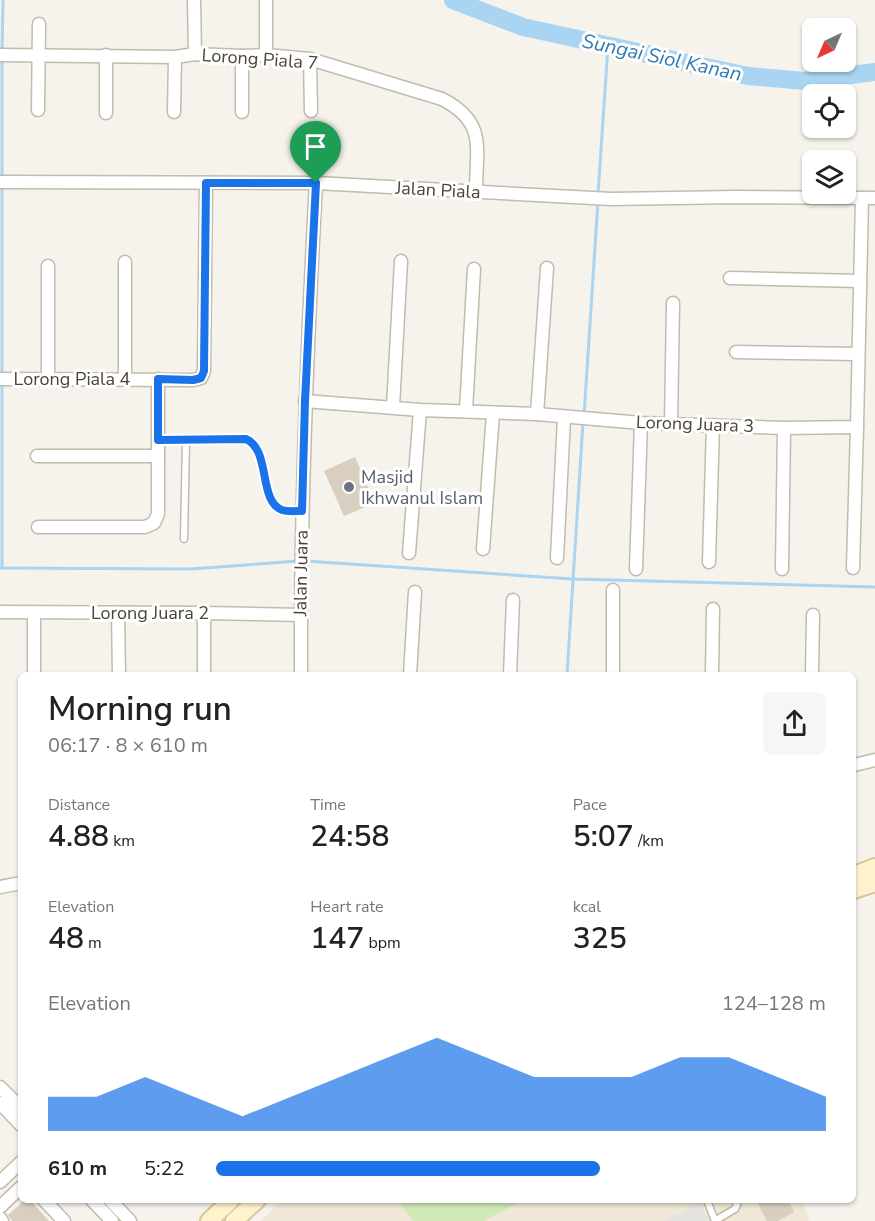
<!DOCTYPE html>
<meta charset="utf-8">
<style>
body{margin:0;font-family:"Nunito Sans",sans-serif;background:#f6f6f6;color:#222;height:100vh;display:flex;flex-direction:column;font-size:22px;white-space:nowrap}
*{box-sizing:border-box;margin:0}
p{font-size:20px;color:#767676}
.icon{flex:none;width:33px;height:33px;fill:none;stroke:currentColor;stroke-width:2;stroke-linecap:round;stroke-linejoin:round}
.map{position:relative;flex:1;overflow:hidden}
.side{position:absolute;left:18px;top:672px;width:838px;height:531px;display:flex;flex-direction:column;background:#fff;border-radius:9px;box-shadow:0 2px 4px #0004}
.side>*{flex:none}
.needle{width:39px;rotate:224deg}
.controls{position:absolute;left:802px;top:18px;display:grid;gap:12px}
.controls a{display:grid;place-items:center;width:54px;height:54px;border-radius:9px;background:#fff;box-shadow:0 2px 4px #0004;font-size:30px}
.pin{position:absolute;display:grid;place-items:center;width:51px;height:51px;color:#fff;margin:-62px -26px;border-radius:50% 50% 50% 0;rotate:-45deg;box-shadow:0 0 6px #0007}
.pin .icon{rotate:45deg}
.round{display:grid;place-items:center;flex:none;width:63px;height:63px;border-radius:9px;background:#f6f6f6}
.headline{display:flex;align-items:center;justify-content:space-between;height:102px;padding:0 30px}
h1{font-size:33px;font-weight:600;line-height:45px}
.figures{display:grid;grid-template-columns:repeat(3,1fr);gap:9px;height:102px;padding:6px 30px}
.figures div{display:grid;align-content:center}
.figures b{font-size:30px;font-weight:600}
.figures small{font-size:16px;font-weight:400}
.figures p{font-size:16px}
.chart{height:168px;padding:12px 30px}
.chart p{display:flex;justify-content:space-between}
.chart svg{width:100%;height:108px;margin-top:6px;fill:#1a73e8;opacity:.7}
ul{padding:0 30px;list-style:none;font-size:20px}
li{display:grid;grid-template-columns:96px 72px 1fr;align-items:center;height:45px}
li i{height:15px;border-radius:8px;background:#1a73e8}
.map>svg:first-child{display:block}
.education{fill:#efe8d6}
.green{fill:#d2eab5}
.parking{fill:#e5e3e0}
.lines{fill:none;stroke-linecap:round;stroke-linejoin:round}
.stream{stroke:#a9d4f2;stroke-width:3}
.river{stroke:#a9d4f2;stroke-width:18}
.building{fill:#d8cfc1}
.service-casing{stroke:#c2bbae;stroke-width:9}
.minor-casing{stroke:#c2bbae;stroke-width:15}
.secondary-casing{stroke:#d6c79b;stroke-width:20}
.service{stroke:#fff;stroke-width:6}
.minor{stroke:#fff;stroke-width:12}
.secondary{stroke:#fff3cd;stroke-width:16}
.route-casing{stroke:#fff;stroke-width:12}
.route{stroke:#1a73e8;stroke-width:8}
.worship-dot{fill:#6b7280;stroke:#fff;stroke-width:2}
.labels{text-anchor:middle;stroke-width:6;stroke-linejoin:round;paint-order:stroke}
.street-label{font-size:18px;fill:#4b4439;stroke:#fff}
.worship-label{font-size:18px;fill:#5b616d;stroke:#fff;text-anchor:start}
.water-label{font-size:20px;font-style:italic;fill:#2e7ab2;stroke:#fff}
</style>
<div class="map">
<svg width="875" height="1221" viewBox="0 0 875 1221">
<rect width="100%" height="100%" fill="#f6f3ec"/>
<!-- education -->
<polygon class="education" points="283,1200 802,1200 809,1221 260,1221"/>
<!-- green -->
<polygon class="green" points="399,1200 522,1200 484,1221 413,1221 404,1210"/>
<!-- parking -->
<polygon class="parking" points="700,1202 709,1221 666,1221"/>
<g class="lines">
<!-- stream -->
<g class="stream">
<polyline points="2,52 3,0"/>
<polyline points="2,178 2,59"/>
<polyline points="598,194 608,46"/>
<polyline points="2,376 2,185"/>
<polyline points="584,416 598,201"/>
<polyline points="305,561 573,579 875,587"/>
<polyline points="0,568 191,569 298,561"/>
<polyline points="2,568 2,383"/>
<polyline points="567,675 583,422"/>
</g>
<!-- river -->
<polyline class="river" points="453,0 523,27 748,76 805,81 875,72"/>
</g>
<!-- building -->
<g class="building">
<polygon points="355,457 375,503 344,516 324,471"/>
<polygon points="25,1200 30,1200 49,1221 12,1221 8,1215"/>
<polygon points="756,1200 788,1200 794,1212 778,1221 767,1221"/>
</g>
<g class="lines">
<!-- service casing -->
<g class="service-casing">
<g id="service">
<path d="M158,440L246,439C271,450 258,501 282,510C288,512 296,511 302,511"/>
<polyline points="184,539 186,441"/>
<polyline points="707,1200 715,1221"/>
<polyline points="716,1220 735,1209 737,1205 735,1200"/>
</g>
</g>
<!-- minor casing -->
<g class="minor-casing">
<g id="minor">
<polyline points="194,0 195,54"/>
<polyline points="266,0 266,55"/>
<path d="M0,55L175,57L195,54L242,56L266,55L310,59L442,99C487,122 476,148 476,191"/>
<polyline points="242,56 242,112"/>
<polyline points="310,59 311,111"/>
<polyline points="38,110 39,24"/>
<polyline points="174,112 175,57"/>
<polyline points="106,113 106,55"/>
<polyline points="0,182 316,183 611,199 736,197 875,198"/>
<polyline points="730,278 860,281"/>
<polyline points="736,352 858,354"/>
<polyline points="48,378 48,266"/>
<polyline points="125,378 125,262"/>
<polyline points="0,379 193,380 201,378 204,371 206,183"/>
<polyline points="305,401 420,410 537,414 641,423 784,428 857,427 862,198"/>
<polyline points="393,407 401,261"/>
<polyline points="466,410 474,269"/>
<polyline points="537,414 547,268"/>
<polyline points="671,424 673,303"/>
<polyline points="37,456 158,456"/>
<polyline points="38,527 145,527 154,523 158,514 158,379"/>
<polyline points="483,549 493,413"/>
<polyline points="409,553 420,410"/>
<polyline points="557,558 564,418"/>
<polyline points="709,562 713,425"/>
<polyline points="853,568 857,427"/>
<polyline points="636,569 641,423"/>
<polyline points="782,569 784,428"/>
<polyline points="0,612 204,613 301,615"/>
<polyline points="118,613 119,675"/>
<polyline points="34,675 34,613"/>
<polyline points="204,675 204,613"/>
<path d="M301,675C300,511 307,347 316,183"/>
<polyline points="410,675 415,592"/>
<polyline points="510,675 513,600"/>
<polyline points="613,675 613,590"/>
<polyline points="712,675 713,609"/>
<polyline points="812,675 813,615"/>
<polyline points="854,765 875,760"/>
<polyline points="0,887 21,883"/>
<polyline points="0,1087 21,1108"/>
<polyline points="0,1103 21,1125"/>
<polyline points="0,1182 21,1162"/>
<polyline points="44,1200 64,1221"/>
<polyline points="92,1200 112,1221"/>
<polyline points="110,1200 130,1221"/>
<polyline points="0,1207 21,1187"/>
<polyline points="0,1218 2,1221"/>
</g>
</g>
<!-- secondary casing -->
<g class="secondary-casing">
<g id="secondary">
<polyline points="854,875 875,867"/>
<polyline points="854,890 875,883"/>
<polyline points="209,1221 231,1200"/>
<polyline points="234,1221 257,1200"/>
</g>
</g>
<!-- service -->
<use href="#service" class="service"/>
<!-- minor -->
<use href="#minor" class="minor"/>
<!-- secondary -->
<use href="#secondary" class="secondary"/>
</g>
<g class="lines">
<!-- route casing -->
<g class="route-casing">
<path id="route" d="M206,183H316L305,401L302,511C296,511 288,512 282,510C258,501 271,450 246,439L158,440V379L193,380L201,378L204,371Z"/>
</g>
<!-- route -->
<use href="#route" class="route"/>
</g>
<!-- markers -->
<circle class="worship-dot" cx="349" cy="487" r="6"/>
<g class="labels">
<!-- street labels -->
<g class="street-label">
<text transform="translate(260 59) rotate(4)" y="6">Lorong Piala 7</text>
<text transform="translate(438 190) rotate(3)" y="6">Jalan Piala</text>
<text x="72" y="385">Lorong Piala 4</text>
<text transform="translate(695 424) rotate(2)" y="6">Lorong Juara 3</text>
<text transform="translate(301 573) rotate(-89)" y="6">Jalan Juara</text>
<text x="150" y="619">Lorong Juara 2</text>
</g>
<!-- worship labels -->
<g class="worship-label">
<text x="361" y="483">Masjid<tspan x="361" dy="21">Ikhwanul Islam</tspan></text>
</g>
<!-- water labels -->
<g class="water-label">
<text transform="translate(662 57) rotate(12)" y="7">Sungai Siol Kanan</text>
</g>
</g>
</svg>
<div class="controls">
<a><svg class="needle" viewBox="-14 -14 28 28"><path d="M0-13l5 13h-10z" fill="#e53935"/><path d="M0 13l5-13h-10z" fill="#767676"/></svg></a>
<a><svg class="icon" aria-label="locate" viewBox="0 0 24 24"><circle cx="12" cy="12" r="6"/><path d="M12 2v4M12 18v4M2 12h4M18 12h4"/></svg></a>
<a><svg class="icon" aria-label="layers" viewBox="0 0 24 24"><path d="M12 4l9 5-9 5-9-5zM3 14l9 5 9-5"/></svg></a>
</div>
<div class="pin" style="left:316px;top:183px;background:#1e9e55"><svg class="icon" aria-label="arrive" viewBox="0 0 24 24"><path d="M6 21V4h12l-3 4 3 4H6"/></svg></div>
<section class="side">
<div class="headline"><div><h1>Morning run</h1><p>06:17 · 8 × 610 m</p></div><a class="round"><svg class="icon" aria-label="share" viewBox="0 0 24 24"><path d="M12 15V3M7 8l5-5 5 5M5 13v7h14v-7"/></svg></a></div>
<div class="figures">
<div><p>Distance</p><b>4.88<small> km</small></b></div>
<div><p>Time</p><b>24:58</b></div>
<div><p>Pace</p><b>5:07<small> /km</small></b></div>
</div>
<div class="figures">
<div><p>Elevation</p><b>48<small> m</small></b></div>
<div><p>Heart rate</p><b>147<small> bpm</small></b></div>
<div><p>kcal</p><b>325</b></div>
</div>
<div class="chart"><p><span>Elevation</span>124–128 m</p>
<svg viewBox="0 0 160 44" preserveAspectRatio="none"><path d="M0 44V30L10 30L20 22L30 30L40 38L50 30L60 22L70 14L80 6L90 14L100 22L110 22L120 22L130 14L140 14L150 22L160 30V44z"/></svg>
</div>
<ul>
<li><b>610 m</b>5:22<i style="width:63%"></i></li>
</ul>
</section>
</div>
